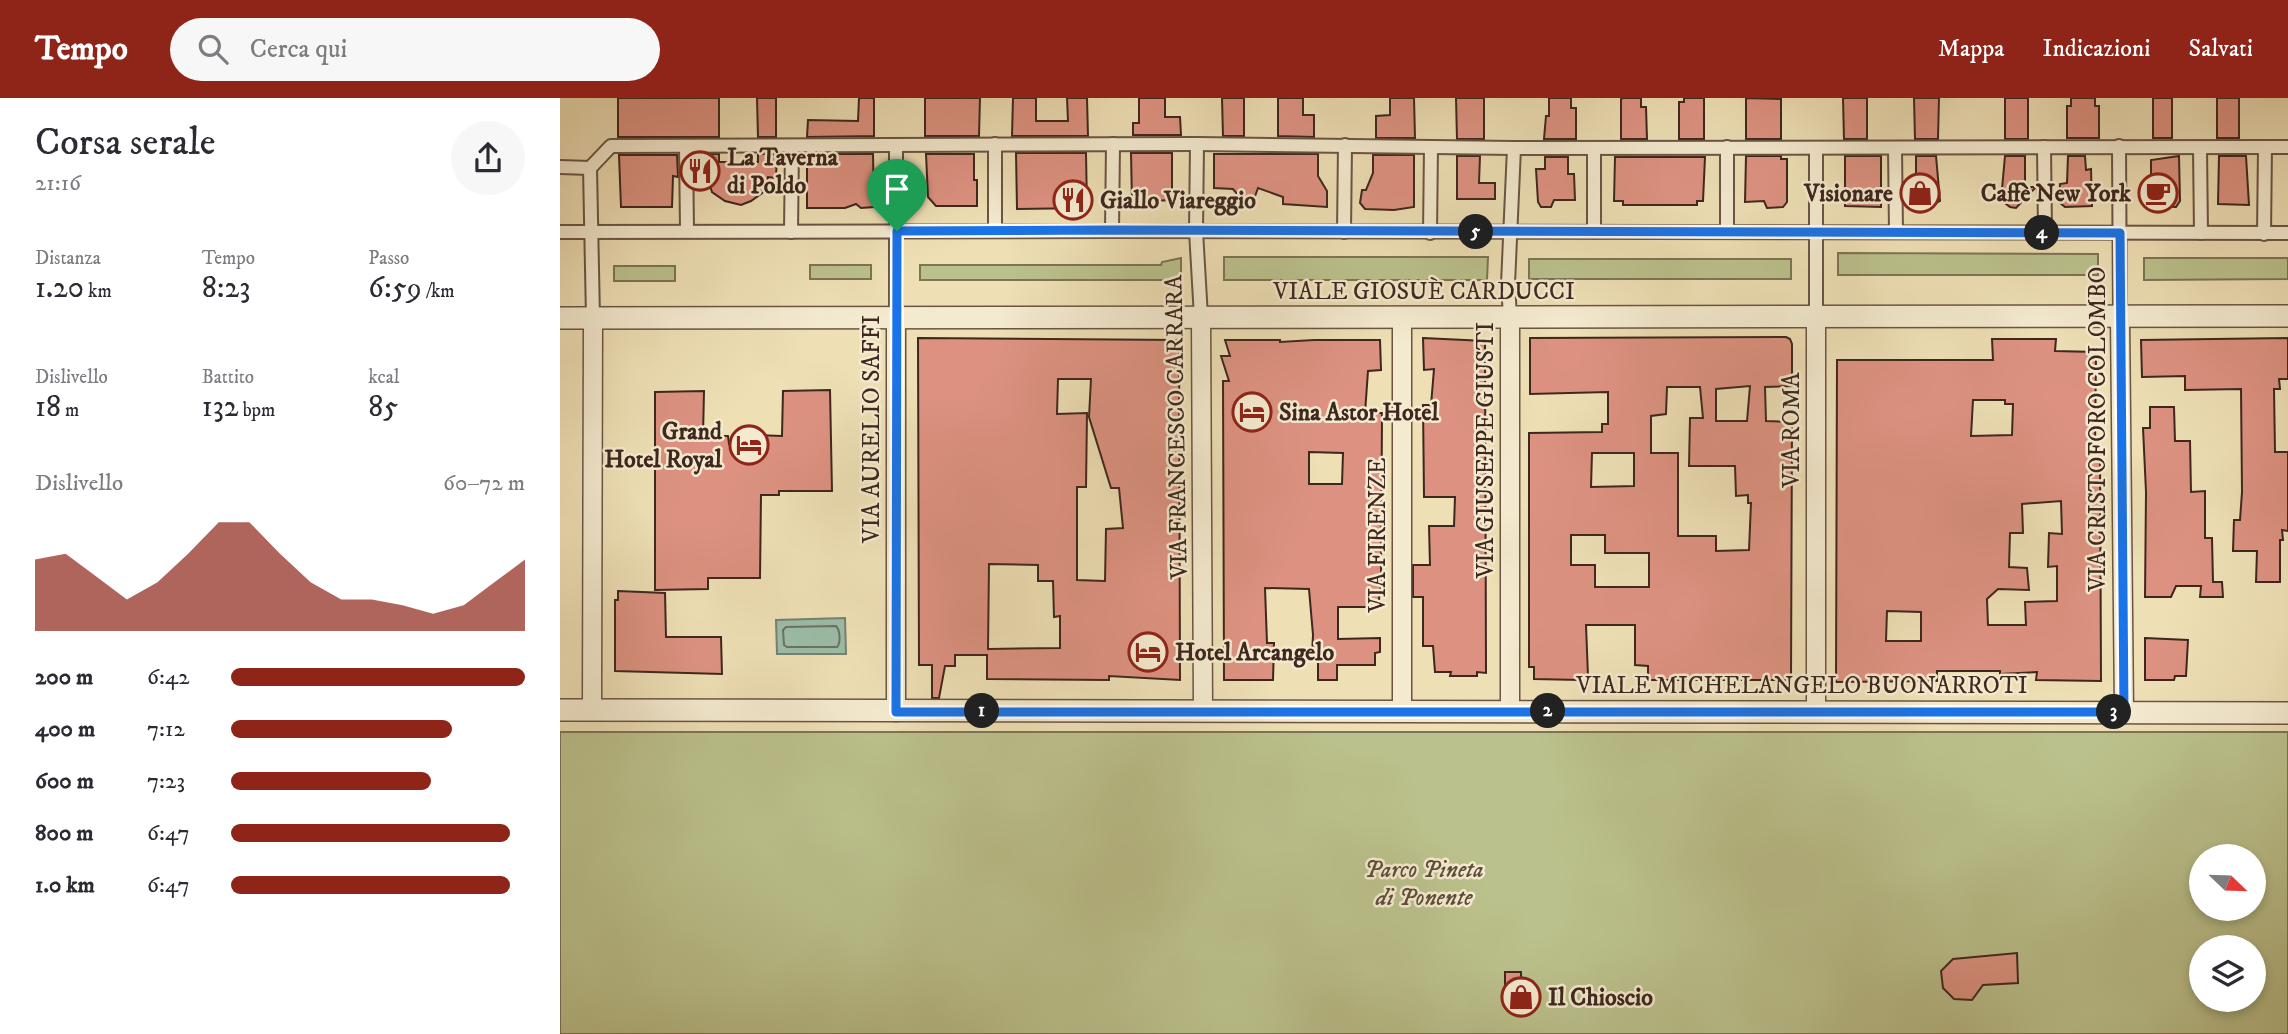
<!DOCTYPE html>
<html lang="it">
<meta charset="utf-8">
<style>
body{margin:0;font-family:"IM FELL DW Pica",serif;background:#f7f7f7;color:#2b2b33;height:100vh;display:flex;flex-direction:column;font-size:26px;white-space:nowrap}
*{box-sizing:border-box;margin:0}
p{font-size:23px;color:#7c7c81}
.icon{flex:none;width:38px;height:38px;fill:none;stroke:currentColor;stroke-width:2;stroke-linecap:round;stroke-linejoin:round}
.map{position:relative;flex:1;overflow:hidden}
.side{display:flex;flex-direction:column;background:#fff;width:560px}
.side>*{flex:none}
.needle{width:46px;rotate:113deg}
.fabs{position:absolute;left:1629px;top:746px;display:grid;gap:14px}
.fabs a{display:grid;place-items:center;width:77px;height:77px;border-radius:50%;background:#fff;box-shadow:0 4px 10px #0003;font-size:35px}
.pin{position:absolute;display:grid;place-items:center;width:60px;height:60px;color:#fff;margin:-72px -30px;border-radius:50% 50% 50% 0;rotate:-45deg;box-shadow:0 0 7px #0007}
.pin .icon{rotate:45deg}
.km{position:absolute;width:35px;height:35px;margin:-18px;border-radius:50%;background:#222;color:#fff;font-size:19px;line-height:35px;text-align:center}
.round{display:grid;place-items:center;flex:none;width:74px;height:74px;border-radius:37px;background:#f7f7f7}
.headline{display:flex;align-items:center;justify-content:space-between;height:119px;padding:0 35px}
h1{font-size:38px;font-weight:600;line-height:52px}
.figures{display:grid;grid-template-columns:repeat(3,1fr);gap:10px;height:119px;padding:7px 35px}
.figures div{display:grid;align-content:center}
.figures b{font-size:30px;font-weight:600}
.figures small{font-size:19px;font-weight:400}
.figures p{font-size:19px}
.chart{height:196px;padding:14px 35px}
.chart p{display:flex;justify-content:space-between}
.chart svg{width:100%;height:126px;margin-top:7px;fill:#8f2418;opacity:.7}
ul{padding:0 35px;list-style:none;font-size:23px}
li{display:grid;grid-template-columns:112px 84px 1fr;align-items:center;height:52px}
li i{height:18px;border-radius:9px;background:#8f2418}
header{display:flex;align-items:center;gap:42px;box-sizing:border-box;height:98px;padding:0 35px;background:#8f2418;color:#fff}
header strong{font-size:33px}
nav{display:flex;gap:38px;margin-inline-start:auto;font-size:24px}
.search{width:490px;height:63px;background:#f7f7f7;display:flex;align-items:center;gap:18px;box-sizing:border-box;padding:0 24px;border-radius:38px;color:#7c7c81;font-size:26px}
main{display:flex;flex:1;min-height:0}
.map>svg:first-child{display:block}
.green{fill:#bbc18c;stroke:#7c7455;stroke-width:2;fill-rule:evenodd}
.water{fill:#9bbda8;stroke:#768171;stroke-width:2}
.lines{fill:none;stroke-linecap:round;stroke-linejoin:round}
.shore{stroke:#6c7263;stroke-width:2}
.building{fill:#dd9281;stroke:#3e271e;stroke-width:2;fill-rule:evenodd}
.pedestrian-casing{stroke:#6a5544;stroke-width:16}
.minor-casing{stroke:#6a5544;stroke-width:21}
.tertiary-casing{stroke:#6a5544;stroke-width:24}
.pedestrian{stroke:#f4eacf;stroke-width:12}
.minor{stroke:#f4eacf;stroke-width:18}
.tertiary{stroke:#f4eacf;stroke-width:21}
.route-casing{stroke:#fff;stroke-width:14}
.route{stroke:#1a73e8;stroke-width:9}
.labels{text-anchor:middle;stroke-width:5;stroke-linejoin:round;paint-order:stroke}
.poi-label{font-size:24px;font-weight:bold;fill:#3e271e;stroke:#f4eacf;text-anchor:start}
.street-label{font-size:24px;fill:#3e271e;stroke:#f4eacf}
.park-label{font-size:24px;font-style:italic;fill:#5d4e3a;stroke:#f4eacf}
</style>
<header>
<strong>Tempo</strong>
<div class="search"><svg class="icon" aria-label="search" viewBox="0 0 24 24"><circle cx="10" cy="10" r="6"/><path d="M15 15l6 6"/></svg>Cerca qui</div>
<nav><a>Mappa</a><a>Indicazioni</a><a>Salvati</a></nav>
</header>
<main>
<section class="side">
<div class="headline"><div><h1>Corsa serale</h1><p>21:16</p></div><a class="round"><svg class="icon" aria-label="share" viewBox="0 0 24 24"><path d="M12 15V3M7 8l5-5 5 5M5 13v7h14v-7"/></svg></a></div>
<div class="figures">
<div><p>Distanza</p><b>1.20<small> km</small></b></div>
<div><p>Tempo</p><b>8:23</b></div>
<div><p>Passo</p><b>6:59<small> /km</small></b></div>
</div>
<div class="figures">
<div><p>Dislivello</p><b>18<small> m</small></b></div>
<div><p>Battito</p><b>132<small> bpm</small></b></div>
<div><p>kcal</p><b>85</b></div>
</div>
<div class="chart"><p><span>Dislivello</span>60–72 m</p>
<svg viewBox="0 0 160 44" preserveAspectRatio="none"><path d="M0 44V19L10 17L20 25L30 33L40 27L50 17L60 6L70 6L80 17L90 27L100 33L110 33L120 35L130 38L140 35L150 27L160 19V44z"/></svg>
</div>
<ul>
<li><b>200 m</b>6:42<i style="width:100%"></i></li>
<li><b>400 m</b>7:12<i style="width:75%"></i></li>
<li><b>600 m</b>7:23<i style="width:68%"></i></li>
<li><b>800 m</b>6:47<i style="width:95%"></i></li>
<li><b>1.0 km</b>6:47<i style="width:95%"></i></li>
</ul>
</section>
<div class="map">
<svg width="1728" height="936" viewBox="0 0 1728 936">
<rect width="100%" height="100%" fill="#eedfb5"/>
<filter id="stains"><feTurbulence type="fractalNoise" baseFrequency=".00286" numOctaves="4"/><feColorMatrix values="0 0 0 0 .2 0 0 0 0 .09 0 0 0 0 .02 0 0 0 .5 -.17"/></filter>
<radialGradient id="worn" r=".72"><stop offset=".6" stop-color="#630" stop-opacity="0"/><stop offset="1" stop-color="#630" stop-opacity=".3"/></radialGradient>
<!-- green -->
<g class="green">
<polygon points="1278,155 1538,156 1538,177 1278,177"/>
<polygon points="664,159 928,159 927,182 664,182"/>
<polygon points="621,160 621,182 360,182 360,167 601,167 602,164"/>
<polygon points="1584,160 1728,160 1728,181 1584,182"/>
<rect x="969" y="161" width="262" height="20"/>
<rect x="250" y="167" width="61" height="14"/>
<rect x="54" y="168" width="61" height="15"/>
<path d="M0,634H1728V936H0ZM1642,758H1694V810H1642ZM1642,849H1694V901H1642Z"/>
</g>
<!-- water -->
<polygon class="water" points="285,520 286,556 217,556 216,522"/>
<g class="lines">
<!-- shore -->
<path class="shore" d="M276,528C280,532 281,545 277,549H227L224,547L223,532L226,529Z"/>
</g>
<!-- building -->
<g class="building">
<rect x="58" y="0" width="101" height="39"/>
<polygon points="197,0 216,0 216,39 198,39"/>
<polygon points="299,0 314,0 314,38 247,39 248,22 298,23"/>
<polygon points="365,0 420,0 419,38 365,38"/>
<polygon points="453,0 476,0 476,23 508,23 507,0 527,0 528,38 452,38"/>
<polygon points="579,0 605,0 605,19 620,19 621,37 573,37 573,25 579,25"/>
<polygon points="662,0 684,0 684,38 663,38"/>
<polygon points="718,0 743,0 743,17 754,17 754,39 718,38"/>
<polygon points="830,0 854,0 855,40 816,40 816,18 830,17"/>
<polygon points="896,0 924,0 924,41 897,41"/>
<polygon points="989,0 1011,0 1011,10 1016,10 1016,41 984,41 986,18 989,18"/>
<polygon points="1063,0 1081,0 1081,9 1086,9 1087,41 1061,41 1061,1"/>
<polygon points="1124,0 1144,0 1144,41 1119,41 1119,4 1124,4"/>
<polygon points="1186,0 1221,1 1221,41 1186,41"/>
<polygon points="1283,0 1307,0 1307,41 1284,41"/>
<polygon points="1354,0 1379,0 1378,41 1355,41"/>
<rect x="1445" y="0" width="23" height="41"/>
<polygon points="1511,0 1535,0 1535,8 1539,8 1539,40 1507,40 1507,8 1511,8"/>
<rect x="1593" y="0" width="19" height="40"/>
<rect x="1657" y="0" width="22" height="40"/>
<polygon points="456,55 526,55 527,110 457,111"/>
<polygon points="571,55 612,55 612,102 572,104"/>
<polygon points="135,56 159,56 159,64 198,64 198,56 217,56 216,80 208,79 205,93 191,103 181,107 165,103 152,94 148,81 135,80"/>
<polygon points="247,56 313,56 314,109 301,110 296,106 285,110 247,110"/>
<polygon points="366,56 414,56 414,82 417,82 417,108 376,108 368,99"/>
<polygon points="654,56 758,56 758,78 767,93 767,109 723,106 723,99 698,90 694,101 688,104 682,102 673,91 654,90"/>
<polygon points="59,57 117,57 118,79 113,78 112,109 61,109"/>
<polygon points="813,57 854,57 854,109 834,112 805,111 800,105 802,92 806,92 813,75"/>
<polygon points="897,58 920,58 919,85 935,85 935,101 897,101"/>
<polygon points="1186,58 1221,58 1221,61 1227,61 1227,104 1223,109 1207,110 1204,103 1185,104"/>
<polygon points="1285,58 1321,58 1321,109 1285,108"/>
<polygon points="1356,58 1376,58 1380,103 1368,109 1360,107 1352,101 1352,89 1356,89"/>
<polygon points="1445,58 1465,58 1465,89 1476,89 1456,110 1450,109 1441,102"/>
<polygon points="1508,58 1525,58 1526,72 1531,71 1532,108 1505,109 1499,104 1500,86 1507,85"/>
<polygon points="1619,58 1620,103 1616,109 1591,108 1591,62"/>
<polygon points="1659,58 1686,58 1689,107 1658,106"/>
<polygon points="985,59 1008,59 1008,76 1014,76 1015,102 994,102 991,109 981,109 978,104 976,71 985,71"/>
<polygon points="1055,59 1145,59 1143,103 1137,103 1137,107 1063,107 1063,103 1054,103"/>
<path d="M1226,239L1230,241L1232,246V288L1205,289L1206,323L1232,324L1231,582H1088V568L1075,567V527H1026L1028,578H1020V582L974,581V569H969V335L1042,334V326H1048V294L970,296V240ZM1190,288L1187,323H1156V291ZM1107,289H1140L1143,320H1130L1129,368H1175L1176,398L1188,397V405H1191L1189,452L1156,453V438H1118V355H1091V318L1106,316ZM1032,355H1074V388L1031,389ZM1011,437H1045V455H1089V489H1035V467H1011Z"/>
<path d="M358,240L619,242L620,582L549,578V582L427,581V557H395V568H385L379,600H372V567H359ZM498,281H531L529,319L551,390H559L563,430L546,431L545,483L517,482V389H526L527,315L497,316ZM429,466L478,467V483H493L494,519L500,518V550L428,551Z"/>
<polygon points="863,240 925,243 926,575 917,574 917,578 890,578 891,574 875,574 873,548 863,548 863,499 853,499 853,467 870,467 869,428 894,428 895,399 864,399 863,307 871,307 874,271 864,272"/>
<polygon points="1728,240 1728,281 1719,281 1720,291 1714,291 1715,354 1728,354 1728,433 1722,432 1723,442 1720,442 1720,484 1696,484 1697,453 1673,453 1674,422 1680,422 1682,394 1681,291 1625,292 1625,278 1582,279 1581,242"/>
<path d="M1432,241H1496L1495,253L1536,254L1535,353L1540,354L1541,583L1476,582L1477,574L1440,576V573H1377V583L1276,584L1277,262H1433ZM1413,302H1445V306H1453L1452,337L1411,338ZM1501,403L1502,436L1489,435L1488,469L1497,468V503L1465,504L1466,527H1428L1427,501L1438,491L1469,492L1467,470L1449,469L1450,435H1463L1462,406ZM1327,513L1361,514V543H1326Z"/>
<path d="M665,242H720V244L754,242H820L821,272L808,273L805,315H822L821,485L818,509H778V541L820,540V554L815,555V567H777V582H758V556H752L753,537L749,491L705,490L707,545H714L713,582H664L663,283H669L661,258H670ZM749,354L783,355L782,386H749Z"/>
<polygon points="270,292 272,393 219,393 219,397 201,397 200,480 148,480 148,491 95,492 95,294 144,293 143,338 168,338 169,346 199,346 198,337 222,338 223,293"/>
<polygon points="1590,309 1614,309 1615,343 1630,343 1631,394 1645,393 1645,440 1652,440 1653,484 1662,484 1663,499 1640,499 1641,488 1616,488 1611,499 1585,499 1586,394 1583,330 1590,330"/>
<polygon points="58,493 105,495 106,539 161,539 162,576 55,573 55,502 58,502"/>
<polygon points="1585,540 1628,542 1626,578 1615,578 1614,582 1585,582"/>
<polygon points="1457,855 1458,885 1423,887 1412,902 1394,901 1383,890 1381,873 1393,861"/>
<polygon points="945,874 961,874 961,888 972,888 972,908 950,908 950,890 945,890"/>
</g>
<g class="lines">
<!-- pedestrian casing -->
<g class="pedestrian-casing">
<g id="pedestrian">
<polyline points="637,46 636,133 641,219"/>
<polyline points="126,48 127,133"/>
<polyline points="1559,48 1560,219"/>
<polyline points="1167,49 1167,133"/>
<polyline points="1484,49 1485,135"/>
<polyline points="1034,50 1034,134"/>
<polyline points="1256,50 1256,220"/>
<polyline points="1335,50 1336,134"/>
<polyline points="1640,50 1641,135"/>
<polyline points="0,69 30,70 51,48 637,46 954,50 1728,49"/>
<polyline points="30,70 33,220"/>
<polyline points="435,133 435,46"/>
<polyline points="552,133 553,46"/>
<polyline points="0,134 552,133 1728,135"/>
<polyline points="231,134 232,48"/>
<polyline points="784,134 785,47"/>
<polyline points="870,135 871,49"/>
<polyline points="1704,136 1705,49"/>
<polyline points="950,219 948,186 954,50"/>
<polyline points="336,220 336,47"/>
</g>
</g>
<!-- minor casing -->
<g class="minor-casing">
<g id="minor">
<polyline points="641,219 643,613"/>
<polyline points="1560,219 1564,614"/>
<polyline points="336,220 336,614"/>
<polyline points="842,220 842,613"/>
<polyline points="1256,220 1256,614"/>
<polyline points="32,612 33,220"/>
<polyline points="950,613 950,219"/>
</g>
</g>
<!-- tertiary casing -->
<g class="tertiary-casing">
<g id="tertiary">
<polyline points="0,220 1728,218"/>
<polyline points="0,612 1728,615"/>
</g>
</g>
<!-- pedestrian -->
<use href="#pedestrian" class="pedestrian"/>
<!-- minor -->
<use href="#minor" class="minor"/>
<!-- tertiary -->
<use href="#tertiary" class="tertiary"/>
</g>
<g class="lines">
<!-- route casing -->
<g class="route-casing">
<polygon id="route" points="552,132 1560,135 1564,614 336,614 337,133"/>
</g>
<!-- route -->
<use href="#route" class="route"/>
</g>
<!-- icons -->
<defs>
<g id="restaurant-ring" transform="scale(2.0125)"><circle r="9.5" fill="#f4eacf" stroke="#8f2418" stroke-width="1.5"/><path d="M-5-6h1v4h1v-4h1v4h1v-4h1v5L-1.5 .5V6h-2V.5L-5-1ZM5-6V6H3V1.5H1.5Q1.5-4 5-6Z" fill="#8f2418"/></g>
<g id="shop-ring" transform="scale(2.0125)"><circle r="9.5" fill="#f4eacf" stroke="#8f2418" stroke-width="1.5"/><path d="M-5-2.5h2.3a2.7 3.5 0 0 1 5.4 0H5L5.5 6h-11ZM-1.5-2.5h3a1.5 2.3 0 0 0-3 0Z" fill="#8f2418"/></g>
<g id="cafe-ring" transform="scale(2.0125)"><circle r="9.5" fill="#f4eacf" stroke="#8f2418" stroke-width="1.5"/><path d="M-5.5-4.5H6V0H3Q3 3.5 0 3.5H-2.5Q-5.5 3.5-5.5 0ZM3-3.2v2h1.7v-2ZM-6 4.5H4V6H-6Z" fill="#8f2418"/></g>
<g id="hotel-ring" transform="scale(2.0125)"><circle r="9.5" fill="#f4eacf" stroke="#8f2418" stroke-width="1.5"/><path d="M-6-4.5h1.5V1H6V5H4.5V3h-9V5H-6ZM-4 0a1.8 1.8 0 1 1 3.6 0ZM.5 0V-2.5h3Q6-2.5 6 0Z" fill="#8f2418"/></g>
</defs>
<g fill-rule="evenodd">
<use href="#restaurant-ring" x="140" y="73"/>
<use href="#shop-ring" x="1360" y="95"/>
<use href="#cafe-ring" x="1598" y="95"/>
<use href="#restaurant-ring" x="513" y="102"/>
<use href="#hotel-ring" x="692" y="314"/>
<use href="#hotel-ring" x="189" y="347"/>
<use href="#hotel-ring" x="588" y="554"/>
<use href="#shop-ring" x="961" y="899"/>
</g>
<g class="labels">
<!-- poi labels -->
<g class="poi-label">
<text x="167" y="67">La Taverna<tspan x="167" dy="28">di Poldo</tspan></text>
<text x="1333" y="103" text-anchor="end">Visionare</text>
<text x="1571" y="103" text-anchor="end">Caffè New York</text>
<text x="540" y="110">Giallo Viareggio</text>
<text x="719" y="322">Sina Astor Hotel</text>
<text x="162" y="341" text-anchor="end">Grand<tspan x="162" dy="28">Hotel Royal</tspan></text>
<text x="615" y="562">Hotel Arcangelo</text>
<text x="988" y="907">Il Chioscio</text>
</g>
<!-- street labels -->
<g class="street-label">
<text x="864" y="201">VIALE GIOSUÈ CARDUCCI</text>
<text transform="translate(616 329) rotate(-91)" y="8">VIA FRANCESCO CARRARA</text>
<text transform="translate(311 331) rotate(-90)" y="8">VIA AURELIO SAFFI</text>
<text transform="translate(1537 331) rotate(-90)" y="8">VIA CRISTOFORO COLOMBO</text>
<text transform="translate(1231 332) rotate(-90)" y="8">VIA ROMA</text>
<text transform="translate(925 352) rotate(-90)" y="8">VIA GIUSEPPE GIUSTI</text>
<text transform="translate(817 437) rotate(-90)" y="8">VIA FIRENZE</text>
<text x="1242" y="595">VIALE MICHELANGELO BUONARROTI</text>
</g>
<!-- park labels -->
<g class="park-label">
<text x="864" y="779">Parco Pineta<tspan x="864" dy="28">di Ponente</tspan></text>
</g>
</g>
<rect width="100%" height="100%" filter="url(#stains)"/>
<rect width="100%" height="100%" fill="url(#worn)"/>
</svg>
<div class="fabs">
<a><svg class="needle" viewBox="-14 -14 28 28"><path d="M0-13l5 13h-10z" fill="#e53935"/><path d="M0 13l5-13h-10z" fill="#7c7c81"/></svg></a>
<a><svg class="icon" aria-label="layers" viewBox="0 0 24 24"><path d="M12 4l9 5-9 5-9-5zM3 14l9 5 9-5"/></svg></a>
</div>
<div class="pin" style="left:337px;top:133px;background:#1e9e55"><svg class="icon" aria-label="arrive" viewBox="0 0 24 24"><path d="M6 21V4h12l-3 4 3 4H6"/></svg></div>
<b class="km" style="left:422px;top:613px">1</b>
<b class="km" style="left:988px;top:613px">2</b>
<b class="km" style="left:1554px;top:614px">3</b>
<b class="km" style="left:1482px;top:135px">4</b>
<b class="km" style="left:916px;top:134px">5</b>
</div>
</main>
